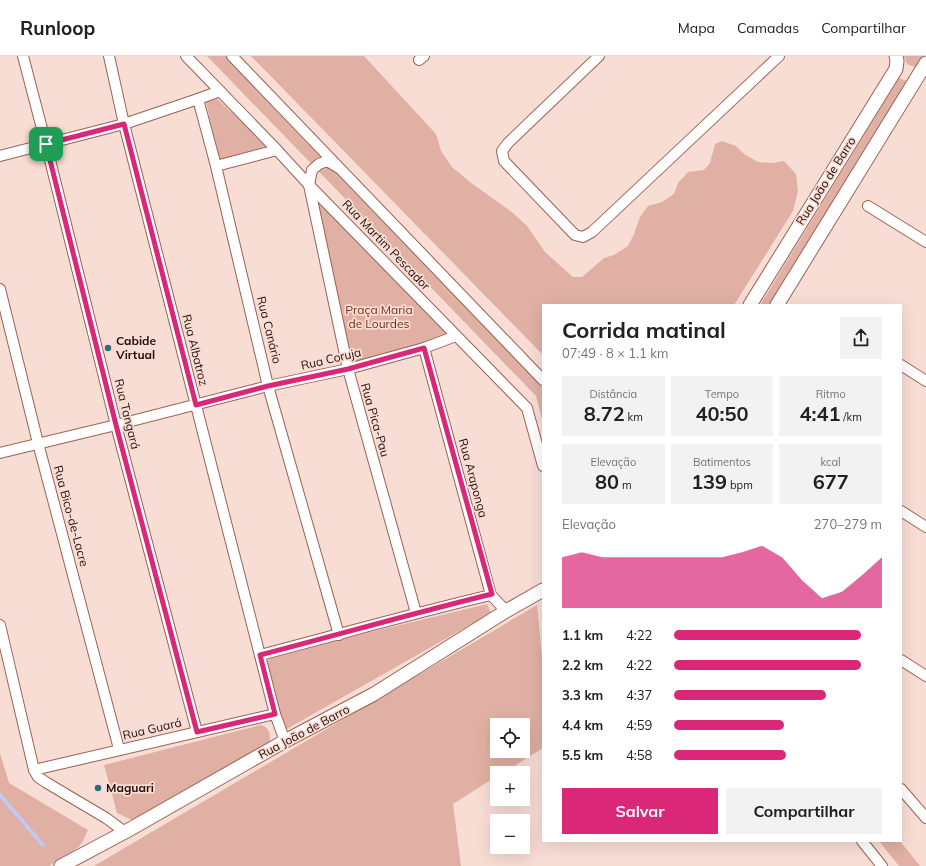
<!DOCTYPE html>
<html lang="pt">
<meta charset="utf-8">
<style>
body{margin:0;font-family:Mulish,sans-serif;background:#f2f2f2;color:#202124;height:100vh;display:flex;flex-direction:column;font-size:15px;white-space:nowrap}
*{box-sizing:border-box;margin:0}
p{font-size:13px;color:#757577}
.icon{flex:none;width:22px;height:22px;fill:none;stroke:currentColor;stroke-width:2;stroke-linecap:round;stroke-linejoin:round}
.map{position:relative;flex:1;overflow:hidden}
.details{position:absolute;left:542px;top:248px;width:360px;height:538px;display:flex;flex-direction:column;background:#fff;border-radius:0px;box-shadow:0 4px 16px #0002}
.details>*{flex:none}
.buttons{position:absolute;left:490px;top:662px;display:grid;gap:8px}
.buttons a{display:grid;place-items:center;width:40px;height:40px;border-radius:0px;background:#fff;box-shadow:0 4px 16px #0002;font-size:20px}
.pin{position:absolute;display:grid;place-items:center;width:34px;height:34px;color:#fff;margin:-17px;border-radius:8px;box-shadow:0 2px 6px #0006}
.round{display:grid;place-items:center;flex:none;width:42px;height:42px;border-radius:0px;background:#f2f2f2}
.overview{display:flex;align-items:center;justify-content:space-between;height:68px;padding:0 20px}
h1{font-size:22px;font-weight:700;line-height:30px}
.stats{display:grid;grid-template-columns:repeat(3,1fr);gap:6px;height:68px;padding:4px 20px}
.stats div{display:grid;align-content:center;border-radius:0px;background:#f2f2f2;text-align:center}
.stats b{font-size:20px;font-weight:700}
.stats small{font-size:11px;font-weight:400}
.stats p{font-size:11px}
.chart{height:112px;padding:8px 20px}
.chart p{display:flex;justify-content:space-between}
.chart svg{width:100%;height:72px;margin-top:4px;fill:#db2777;opacity:.7}
.cta{display:flex;gap:8px;margin-top:auto;padding:8px 20px}
.cta a{flex:1;height:46px;border-radius:0px;background:#db2777;color:#fff;font-size:16px;font-weight:700;line-height:46px;text-align:center}
.cta a+a{background:#f2f2f2;color:#202124}
ul{padding:0 20px;list-style:none;font-size:13px}
li{display:grid;grid-template-columns:64px 48px 1fr;align-items:center;height:30px}
li i{height:10px;border-radius:5px;background:#db2777}
header{display:flex;align-items:center;gap:24px;box-sizing:border-box;height:56px;padding:0 20px;background:#fff;border-bottom:1px solid #e0e0e0}
header strong{font-size:19px}
nav{display:flex;gap:22px;margin-inline-start:auto;font-size:14px}
.map>svg:first-child{display:block}
.green{fill:#e0b0a4;fill-rule:evenodd}
.lines{fill:none;stroke-linecap:round;stroke-linejoin:round}
.stream{stroke:#bec9fc;stroke-width:3.5}
.minor-casing{stroke:#9c6152;stroke-width:12}
.tertiary-casing{stroke:#9c6152;stroke-width:15}
.minor{stroke:#fff;stroke-width:10}
.tertiary{stroke:#fff;stroke-width:13}
.route-casing{stroke:#fff;stroke-width:8}
.route{stroke:#db2777;stroke-width:5}
.poi-dot{fill:#296e7e;stroke:#f8ddd5;stroke-width:1.5}
.labels{text-anchor:middle;stroke-width:3.5;stroke-linejoin:round;paint-order:stroke}
.street-label{font-size:12px;fill:#260f09;stroke:#f8ddd5}
.park-label{font-size:12px;fill:#7e2b16;stroke:#f8ddd5}
.poi-label{font-size:12px;font-weight:bold;fill:#260f09;stroke:#f8ddd5;text-anchor:start}
</style>
<header>
<strong>Runloop</strong>
<nav><a>Mapa</a><a>Camadas</a><a>Compartilhar</a></nav>
</header>
<div class="map">
<svg width="926" height="810" viewBox="0 0 926 810">
<rect width="100%" height="100%" fill="#f8ddd5"/>
<!-- green -->
<g class="green">
<polygon points="207,0 227,0 543,331 543,367 536,340"/>
<polygon points="251,0 364,0 436,78 441,95 452,111 470,126 513,157 527,170 545,196 573,221 582,221 604,202 614,199 628,190 634,178 640,161 648,150 662,146 674,138 678,127 688,116 704,114 710,107 715,88 722,85 736,90 744,98 758,106 773,107 784,105 796,118 798,135 793,155 734,249 543,249 543,299"/>
<polygon points="904,0 923,0 917,10 914,11 907,8"/>
<polygon points="899,22 910,26 773,249 760,249"/>
<polygon points="217,43 268,90 219,104 206,46"/>
<polygon points="310,132 455,279 349,312"/>
<polygon points="487,548 491,557 285,674 266,607 272,600"/>
<path d="M537,549L543,612V692L503,717H497V720L453,748L461,810H94ZM497,669H523V695H497Z"/>
<path d="M261,669C270,672 270,678 270,687L134,765L117,757L104,709Z"/>
<polygon points="0,697 9,727 88,774 83,785 78,792 49,810 0,810"/>
<polygon points="879,785 900,785 920,810 899,810"/>
</g>
<g class="lines">
<!-- stream -->
<polyline class="stream" points="0,739 43,789"/>
<!-- minor casing -->
<g class="minor-casing">
<g id="minor">
<polyline points="23,0 46,88 116,369 197,676"/>
<polyline points="109,0 124,68 275,658 285,685"/>
<polyline points="186,0 277,94 309,129 527,352 543,410"/>
<polyline points="232,0 543,324"/>
<polyline points="599,0 508,87 502,95 504,105 575,179 583,181 592,176 779,0"/>
<polyline points="419,4 424,0"/>
<polyline points="220,35 198,43 216,110 268,330 339,579"/>
<polyline points="0,100 124,68 198,43"/>
<polyline points="216,110 277,94"/>
<polyline points="339,112 329,106 324,106 319,108 312,114 309,129 348,313 416,557"/>
<polyline points="868,150 926,186"/>
<polyline points="0,233 38,387 119,693"/>
<polyline points="424,292 491,539 506,555"/>
<polyline points="901,309 926,325"/>
<polyline points="0,397 116,369 268,330 348,313 424,292 456,280"/>
<polyline points="901,455 926,471"/>
<polyline points="0,569 34,714 38,721 47,727 106,762 125,776"/>
<path d="M260,599C337,579 414,557 491,539"/>
<polyline points="901,604 926,620"/>
<polyline points="34,714 275,658"/>
<polyline points="901,733 926,762"/>
<polyline points="862,785 882,810"/>
</g>
</g>
<!-- tertiary casing -->
<g class="tertiary-casing">
<g id="tertiary">
<polyline points="750,249 896,13 897,5 896,0"/>
<polyline points="777,249 926,7"/>
<polyline points="61,810 125,776 285,685 374,638 506,555 543,534"/>
</g>
</g>
<!-- minor -->
<use href="#minor" class="minor"/>
<!-- tertiary -->
<use href="#tertiary" class="tertiary"/>
</g>
<g class="lines">
<!-- route casing -->
<g class="route-casing">
<path id="route" d="M124,68L196,349L268,330L348,313L424,292L492,538C414,557 337,579 260,599L275,658L197,676L116,369L46,88Z"/>
</g>
<!-- route -->
<use href="#route" class="route"/>
</g>
<!-- markers -->
<g class="poi-dot">
<circle cx="108" cy="292" r="4"/>
<circle cx="98" cy="732" r="4"/>
</g>
<g class="labels">
<!-- street labels -->
<g class="street-label">
<text transform="translate(826 125) rotate(-58)" y="4">Rua João de Barro</text>
<text transform="translate(386 189) rotate(46)" y="4">Rua Martim Pescador</text>
<text transform="translate(269 274) rotate(76)" y="4">Rua Canário</text>
<text transform="translate(195 294) rotate(76)" y="4">Rua Albatroz</text>
<text transform="translate(331 303) rotate(-13)" y="4">Rua Coruja</text>
<text transform="translate(127 358) rotate(76)" y="4">Rua Tangará</text>
<text transform="translate(375 364) rotate(74)" y="4">Rua Pica-Pau</text>
<text transform="translate(473 422) rotate(75)" y="4">Rua Araponga</text>
<text transform="translate(71 460) rotate(75)" y="4">Rua Bico-de-Lacre</text>
<text transform="translate(152 673) rotate(-13)" y="4">Rua Guará</text>
<text transform="translate(304 676) rotate(-28)" y="4">Rua João de Barro</text>
</g>
<!-- park labels -->
<g class="park-label">
<text x="379" y="258">Praça Maria<tspan x="379" dy="14">de Lourdes</tspan></text>
</g>
<!-- poi labels -->
<g class="poi-label">
<text x="116" y="289">Cabide<tspan x="116" dy="14">Virtual</tspan></text>
<text x="106" y="736">Maguari</text>
</g>
</g>
</svg>
<div class="buttons">
<a><svg class="icon" aria-label="locate" viewBox="0 0 24 24"><circle cx="12" cy="12" r="6"/><path d="M12 2v4M12 18v4M2 12h4M18 12h4"/></svg></a>
<a>+</a>
<a>−</a>
</div>
<div class="pin" style="left:46px;top:88px;background:#1e9e55"><svg class="icon" aria-label="arrive" viewBox="0 0 24 24"><path d="M6 21V4h12l-3 4 3 4H6"/></svg></div>
<section class="details">
<div class="overview"><div><h1>Corrida matinal</h1><p>07:49 · 8 × 1.1 km</p></div><a class="round"><svg class="icon" aria-label="share" viewBox="0 0 24 24"><path d="M12 15V3M7 8l5-5 5 5M5 13v7h14v-7"/></svg></a></div>
<div class="stats">
<div><p>Distância</p><b>8.72<small> km</small></b></div>
<div><p>Tempo</p><b>40:50</b></div>
<div><p>Ritmo</p><b>4:41<small> /km</small></b></div>
</div>
<div class="stats">
<div><p>Elevação</p><b>80<small> m</small></b></div>
<div><p>Batimentos</p><b>139<small> bpm</small></b></div>
<div><p>kcal</p><b>677</b></div>
</div>
<div class="chart"><p><span>Elevação</span>270–279 m</p>
<svg viewBox="0 0 160 44" preserveAspectRatio="none"><path d="M0 44V13L10 10L20 13L30 13L40 13L50 13L60 13L70 13L80 13L90 10L100 6L110 13L120 27L130 38L140 34L150 24L160 13V44z"/></svg>
</div>
<ul>
<li><b>1.1 km</b>4:22<i style="width:90%"></i></li>
<li><b>2.2 km</b>4:22<i style="width:90%"></i></li>
<li><b>3.3 km</b>4:37<i style="width:73%"></i></li>
<li><b>4.4 km</b>4:59<i style="width:53%"></i></li>
<li><b>5.5 km</b>4:58<i style="width:54%"></i></li>
</ul>
<div class="cta"><a>Salvar</a><a>Compartilhar</a></div>
</section>
</div>
